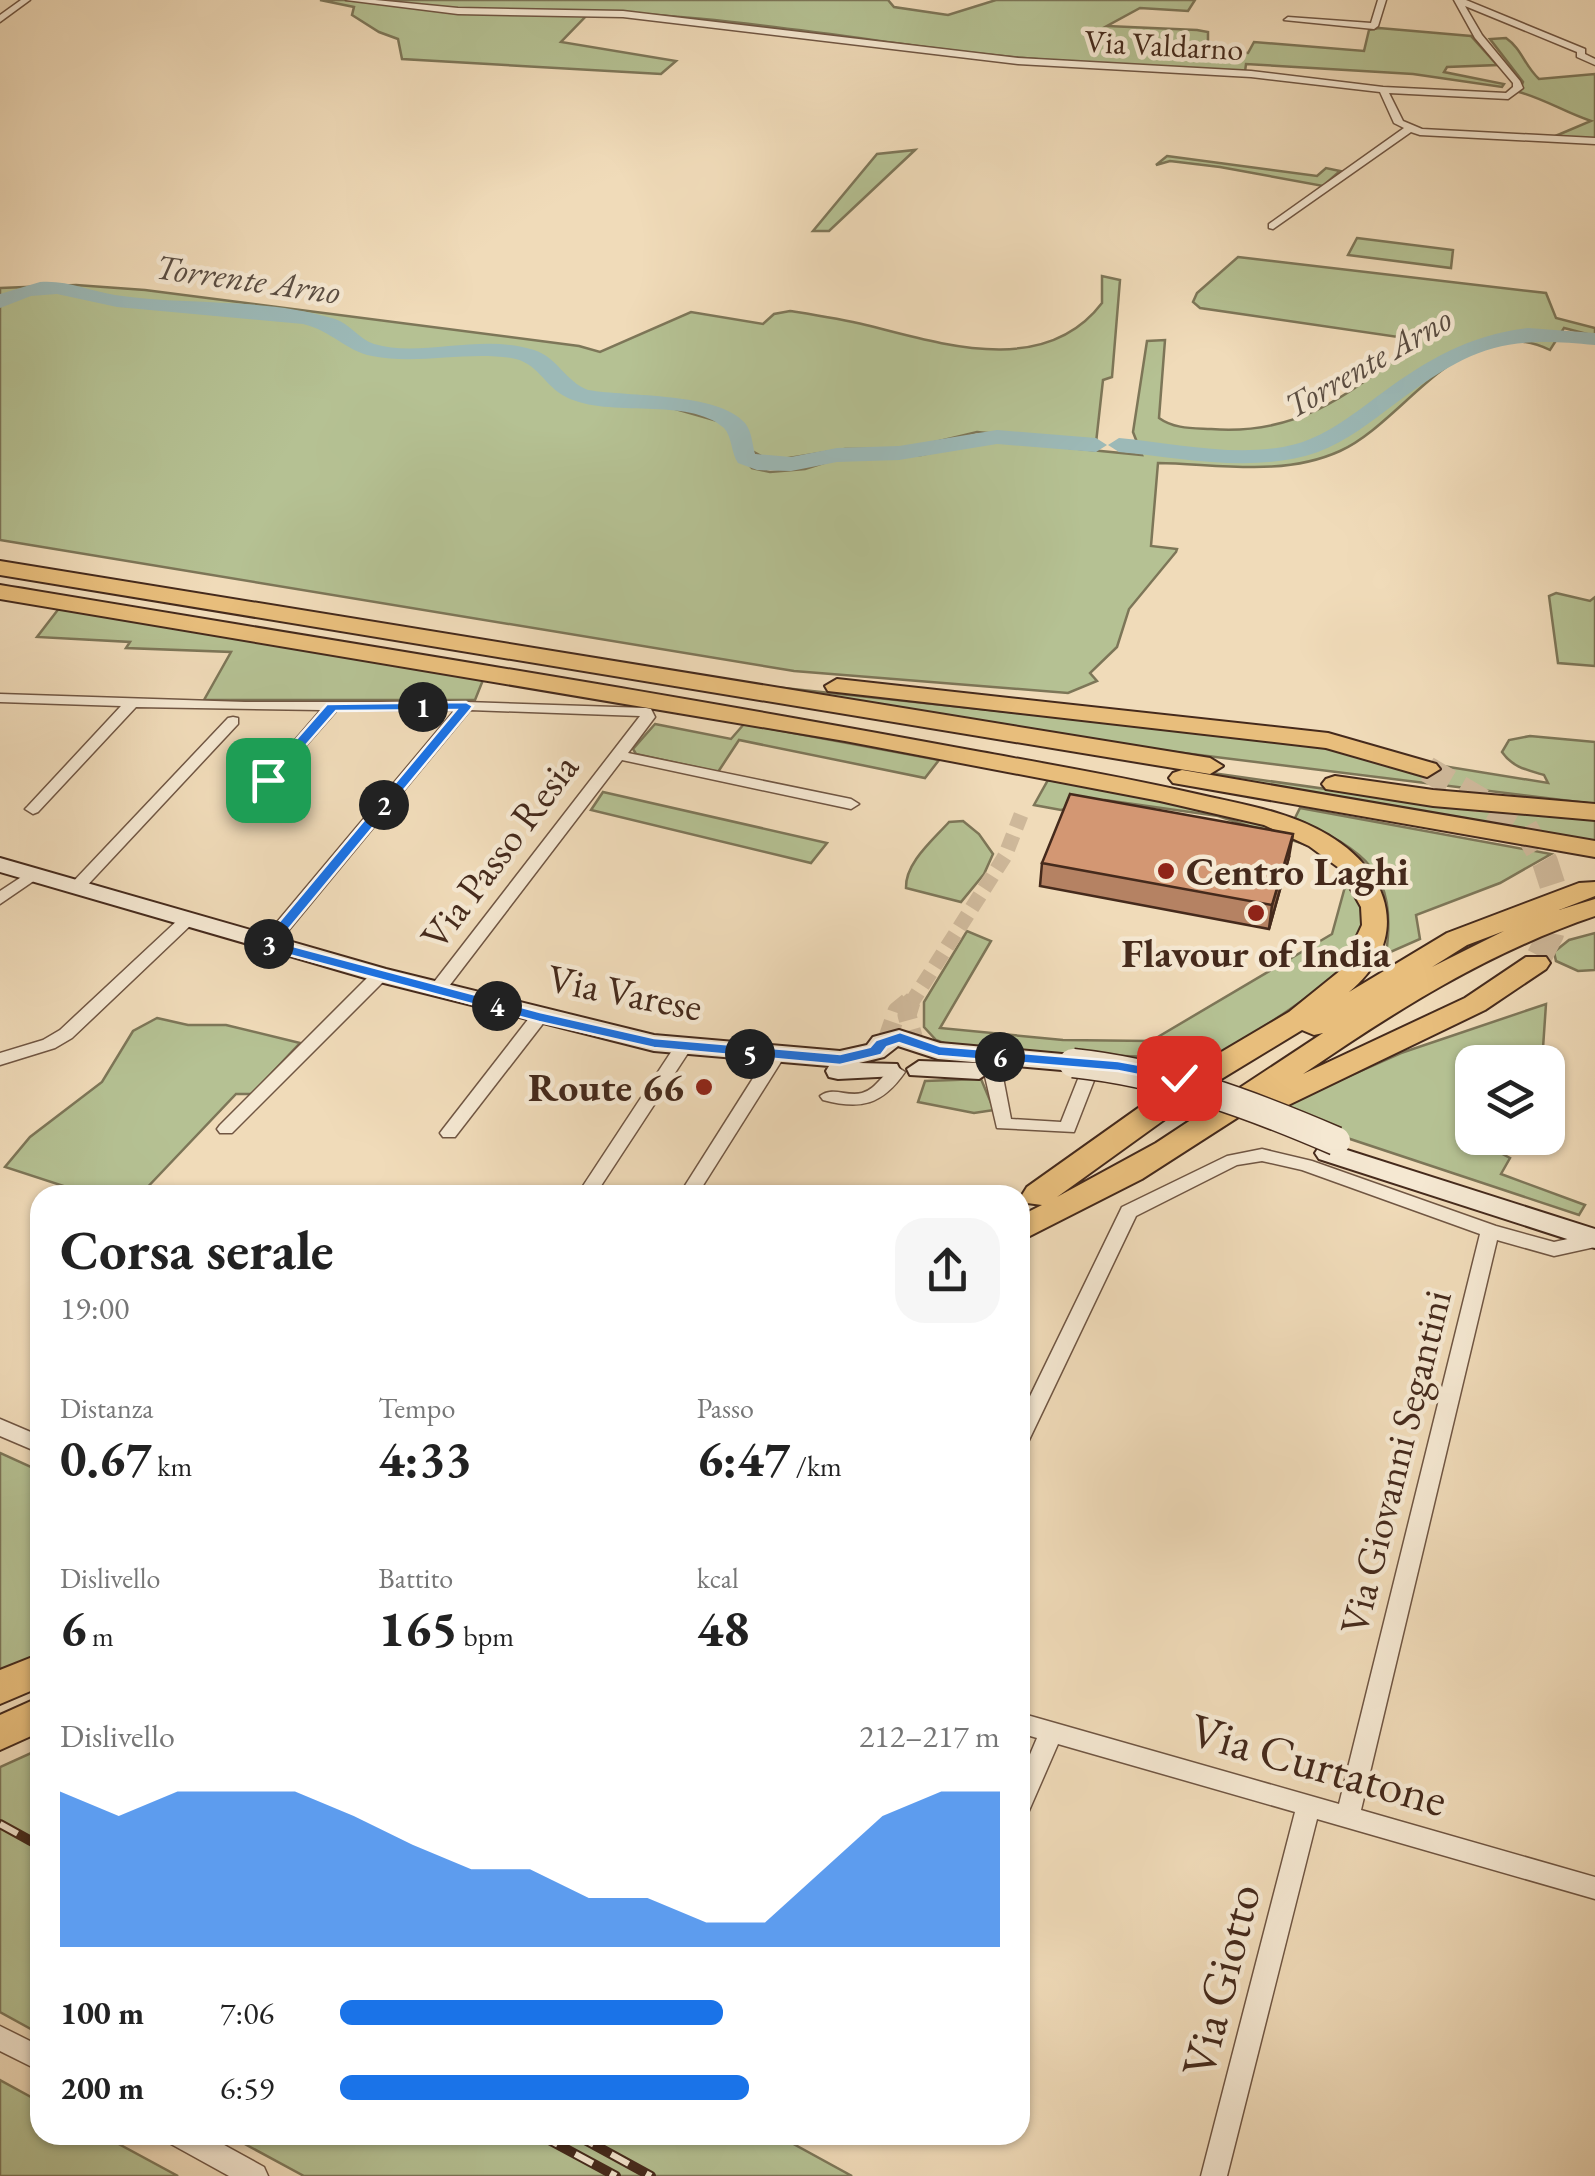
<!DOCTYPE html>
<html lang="it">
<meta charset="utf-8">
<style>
body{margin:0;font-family:"EB Garamond",serif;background:#f6f6f6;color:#222;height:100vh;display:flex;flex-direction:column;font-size:38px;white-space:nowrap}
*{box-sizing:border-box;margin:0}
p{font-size:32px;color:#767676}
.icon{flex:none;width:55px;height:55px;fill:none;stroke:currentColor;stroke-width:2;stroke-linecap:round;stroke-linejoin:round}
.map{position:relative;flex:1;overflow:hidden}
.sheet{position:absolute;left:30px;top:1185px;width:1000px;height:960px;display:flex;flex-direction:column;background:#fff;border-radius:30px;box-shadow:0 2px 8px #0004}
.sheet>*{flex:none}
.controls{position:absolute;left:1455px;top:1045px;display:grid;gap:20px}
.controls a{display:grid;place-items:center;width:110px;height:110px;border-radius:20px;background:#fff;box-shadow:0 2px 8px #0004;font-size:50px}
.pin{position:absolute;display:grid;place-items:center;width:85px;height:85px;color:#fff;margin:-42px;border-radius:20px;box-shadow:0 5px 15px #0006}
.km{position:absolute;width:50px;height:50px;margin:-25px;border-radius:50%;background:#222;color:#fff;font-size:28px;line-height:50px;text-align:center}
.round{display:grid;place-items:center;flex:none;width:105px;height:105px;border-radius:30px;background:#f6f6f6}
.overview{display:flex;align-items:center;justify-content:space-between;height:170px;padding:0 30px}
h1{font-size:55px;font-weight:700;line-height:75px}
.metrics{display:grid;grid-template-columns:repeat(3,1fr);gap:15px;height:170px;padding:10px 30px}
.metrics div{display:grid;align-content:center}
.metrics b{font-size:50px;font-weight:700}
.metrics small{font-size:28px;font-weight:400}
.metrics p{font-size:28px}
.chart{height:280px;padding:20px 30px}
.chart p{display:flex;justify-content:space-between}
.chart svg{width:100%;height:180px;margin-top:10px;fill:#1a73e8;opacity:.7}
ul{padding:0 30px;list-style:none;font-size:32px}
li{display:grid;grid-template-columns:160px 120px 1fr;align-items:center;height:75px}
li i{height:25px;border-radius:12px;background:#1a73e8}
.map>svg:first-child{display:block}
.green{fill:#b5c193;stroke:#7d7658;stroke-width:2.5}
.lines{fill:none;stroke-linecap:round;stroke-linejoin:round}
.river{fill:#9cb9b7;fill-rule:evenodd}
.street-tunnel-far1{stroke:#ceb89a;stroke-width:15;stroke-dasharray:15 8;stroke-linecap:butt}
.street-tunnel{stroke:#ceb89a;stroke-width:19;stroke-dasharray:19 10;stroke-linecap:butt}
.highway-tunnel{stroke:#ceb89a;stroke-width:26;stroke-dasharray:26 12;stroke-linecap:butt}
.street-casing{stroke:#705643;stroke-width:3}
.secondary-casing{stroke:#452a1c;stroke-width:4}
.highway-casing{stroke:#452a1c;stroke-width:4}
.street{fill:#f5e8d2;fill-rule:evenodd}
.secondary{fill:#f5e8d2;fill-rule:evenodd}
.highway{fill:#e8be7c;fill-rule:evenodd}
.rail-casing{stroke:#452a1c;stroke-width:10}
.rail{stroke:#f5e8d2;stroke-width:6;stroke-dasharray:20;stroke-linecap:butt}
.secondary-bridge-casing{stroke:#452a1c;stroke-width:31;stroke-linecap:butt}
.secondary-bridge{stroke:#f5e8d2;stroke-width:28}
.wall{fill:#b58263;stroke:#452a1c;stroke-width:2.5}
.shaded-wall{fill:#946a50;stroke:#452a1c;stroke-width:2.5}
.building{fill:#d39773;stroke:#452a1c;stroke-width:2.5}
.route{fill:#1a73e8;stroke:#fff;stroke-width:2.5}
.poi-dot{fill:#8f2418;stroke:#f5e8d2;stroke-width:4}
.labels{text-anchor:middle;stroke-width:9;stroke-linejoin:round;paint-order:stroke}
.far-street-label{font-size:32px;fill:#452a1c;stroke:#f5e8d2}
.far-water-label{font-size:35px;font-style:italic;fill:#5b4e43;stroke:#f5e8d2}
.street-label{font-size:40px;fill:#452a1c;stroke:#f5e8d2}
.poi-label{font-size:40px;font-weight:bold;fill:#452a1c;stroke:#f5e8d2;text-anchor:start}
.near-street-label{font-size:48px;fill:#452a1c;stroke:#f5e8d2}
</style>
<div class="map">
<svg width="1595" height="2176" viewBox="0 0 1595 2176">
<rect width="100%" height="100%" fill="#f0dbb9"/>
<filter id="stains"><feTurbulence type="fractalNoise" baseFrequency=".002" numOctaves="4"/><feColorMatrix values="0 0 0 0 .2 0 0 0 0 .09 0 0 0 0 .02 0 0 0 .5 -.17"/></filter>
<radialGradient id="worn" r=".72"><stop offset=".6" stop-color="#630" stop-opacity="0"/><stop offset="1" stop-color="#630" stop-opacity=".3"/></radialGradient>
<!-- green -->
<g class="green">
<path d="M320,0H888L894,7L948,15L996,0H1195L1188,11L1140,8L1107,26L1197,30L1208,32V43L1216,51L1248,53L1254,42L1364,51L1369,30L1379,28L1471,36L1497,65L1447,67L1444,72L1504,84L1502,87L1413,74L1246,64L1245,72C1141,66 1036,62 933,48C797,30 660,8 523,11L587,15L561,42L676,61L661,74L402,59L398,39L379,32L352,15L354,7Z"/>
<path d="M1506,38C1522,49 1524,65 1539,79L1595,74V140L1553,137L1591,121C1564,112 1547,100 1519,92L1523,82L1490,39Z"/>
<polygon points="915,150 829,231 813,231 877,154"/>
<polygon points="1167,156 1317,176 1326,168 1340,171 1323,186 1220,167 1170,161 1156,165"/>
<polygon points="1357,238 1453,250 1451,268 1348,255"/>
<path d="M1238,257L1546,293L1556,318L1595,328V336L1564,328L1550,350C1464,308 1405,422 1340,451C1283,477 1218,464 1158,463L1151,546L1177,549L1176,552L1129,609L1117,647L1090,673L1097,681L1068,693L794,671L0,540V288L76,285L145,290L579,346L600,352L691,312L763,324L774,314L790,311C815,315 841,319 866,325C942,344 1045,378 1102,303V276L1120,280L1112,377L1103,380L1096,443L977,432L906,449H845L770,461L747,448L741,425L708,412L658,404L721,422L734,433L739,454L752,468L770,472L805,469L833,460L921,455L988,440L1142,455L1133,432L1147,341L1165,340L1159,418C1174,429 1193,428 1211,429C1301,436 1352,392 1419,340L1200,308L1193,302L1197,293Z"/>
<polygon points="1556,593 1590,601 1595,597 1595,666 1558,663 1549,596"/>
<polygon points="60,607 483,680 475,700 204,700 231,652 126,648 130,642 37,637"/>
<path d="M765,686L1320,745L1421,772L1437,765L1548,783L1544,775C1527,770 1512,767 1502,752L1509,740L1530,736L1595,742V804L1151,749Z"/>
<polygon points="655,724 731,739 744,724 939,760 925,778 739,740 718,772 636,754 633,749"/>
<polygon points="1198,771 1383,797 1595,820 1595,841 1197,775"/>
<path d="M1048,780C1134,795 1235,799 1310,846L1218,816L1105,800L1061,810L1034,805Z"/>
<polygon points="603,792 827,843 811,863 591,810"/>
<path d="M1300,808L1551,854L1500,883L1416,915L1420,939L1386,954C1398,871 1365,852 1295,818Z"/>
<path d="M963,821L979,834L993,854L984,874L961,902L906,888C905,863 933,840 949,822Z"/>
<path d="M1348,876L1361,889C1363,911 1365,930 1354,951C1336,987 1234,1044 1197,1070L1150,1057L962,1050L936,1040L924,1027V1002L967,931L991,941L940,1028L1063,1040L1151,1041L1332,934Z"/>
<polygon points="1595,933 1595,970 1578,971 1556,961 1554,952 1569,940"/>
<polygon points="1546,1004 1543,1048 1517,1062 1472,1062 1472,1088 1465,1100 1472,1138 1510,1158 1501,1174 1585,1205 1579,1215 1317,1128 1279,1107 1401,1053"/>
<polygon points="157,1018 188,1025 226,1025 300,1043 252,1094 236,1094 140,1195 91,1195 5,1167 30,1137 102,1082 133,1031"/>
<polygon points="981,1079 994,1110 974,1113 918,1102 925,1081"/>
<polygon points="0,1453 40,1471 40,1654 0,1673"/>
<polygon points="40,1749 40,2034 0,2012 0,1767"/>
<polygon points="0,2080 40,2102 40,2135 102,2135 178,2176 0,2176"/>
<polygon points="228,2135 777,2135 852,2176 304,2176"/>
</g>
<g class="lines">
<!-- river -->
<g class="river">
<path d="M40,282C68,280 89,291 115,295C188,306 264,297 335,319C350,324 359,339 374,344C420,358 482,333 534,350C557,357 566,382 588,390C628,397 718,392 745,423C752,432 752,443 755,454L791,457L837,448L899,446L997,430L1096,438L1107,445L1096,452L997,444L899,460L837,462L791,471L757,470L738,463C731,453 732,436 724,428C688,396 609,419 566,397C544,386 538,362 511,358C465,351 418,365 372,356C346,351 332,331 303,324L117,307L57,294L31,296L0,308V294Z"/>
<path d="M1528,328L1595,333V345C1502,335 1470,348 1396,403C1372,421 1347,441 1318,452C1255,474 1183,458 1119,452L1108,445L1119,438C1175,443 1240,459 1296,444C1328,435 1356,412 1382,393C1428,359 1470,335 1528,328Z"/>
</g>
<!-- street-tunnel-far1 -->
<g class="street-tunnel-far1">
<polyline points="905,1005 912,999"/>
<polyline points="910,1005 1005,856 1021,815"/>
</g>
<!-- street-tunnel -->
<g class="street-tunnel">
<polyline points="911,1002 907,1015 914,1040"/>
<polyline points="887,1040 897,1011 908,1002"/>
</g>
<!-- highway-tunnel -->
<polyline class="highway-tunnel" points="1427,769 1524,826 1545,862 1558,902 1551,934 1536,963"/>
<!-- street casing -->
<g class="street-casing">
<g id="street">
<polygon points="21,0 30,0 0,22 0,15"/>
<polygon points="346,0 375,0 458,8 623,11 1018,58 1251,71 1383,87 1506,93 1513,87 1513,83 1475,38 1454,0 1466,0 1585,49 1585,54 1595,59 1595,65 1577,57 1577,52 1465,6 1482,35 1520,81 1523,88 1508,99 1389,93 1403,121 1422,129 1595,138 1595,144 1420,135 1411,132 1273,229 1269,228 1269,224 1404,128 1394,123 1380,92 1251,77 1018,64 623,17 458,14"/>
<polygon points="1378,0 1386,0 1378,26 1374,29 1284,20 1288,17 1371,23"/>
<polygon points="0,694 245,702 466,702 646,708 651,709 655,717 628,753 851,799 859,804 851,809 622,760 443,994 431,994 429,990 431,986 640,716 470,710 274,948 262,948 260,944 262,940 455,710 337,710 273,783 263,783 261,780 263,777 321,710 136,707 38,812 33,814 25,809 28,806 121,706 0,702"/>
<polygon points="233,717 238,718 238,724 82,891 70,891 68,888 70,885 228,718"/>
<polygon points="32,870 38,872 40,875 38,878 0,904 0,891"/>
<polygon points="186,916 194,921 192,924 72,1038 55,1048 0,1065 0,1053 43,1040 60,1030 180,918"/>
<polygon points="380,970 386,971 388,975 386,979 232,1133 220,1133 217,1129 220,1125 374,971"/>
<polygon points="539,1012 545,1013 547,1017 545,1021 455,1137 443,1137 440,1133 443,1129 533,1013"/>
<polygon points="683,1041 692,1047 595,1195 577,1195 677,1043"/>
<polygon points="775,1051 784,1057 697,1195 679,1195 769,1053"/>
<path d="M896,1066L905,1072C882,1105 861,1110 823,1100L820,1096C833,1086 846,1097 862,1093C877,1089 883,1072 896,1066Z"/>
<polygon points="993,1066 1002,1072 1011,1119 1061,1122 1080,1074 1092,1074 1095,1078 1074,1132 997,1128 984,1072"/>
<polygon points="1262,1149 1312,1161 1496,1226 1554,1242 1595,1233 1595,1247 1554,1256 1497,1240 1361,1810 1595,1877 1595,1899 1317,1819 1227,2176 1201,2176 1295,1812 1058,1744 1028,1813 1020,1816 1020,1778 1037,1738 1020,1733 1020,1713 1339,1804 1480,1234 1302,1170 1262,1161 1237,1165 1136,1216 1030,1438 1027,1444 1020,1446 1020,1417 1122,1207 1227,1156"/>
<polygon points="0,1419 40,1436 40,1453 0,1436"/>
<polygon points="0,2026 40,2046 40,2071 0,2051"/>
<polygon points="167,2135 206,2135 264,2167 268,2176 229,2176 171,2144"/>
</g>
</g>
<!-- secondary casing -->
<g class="secondary-casing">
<g id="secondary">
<polygon points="0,858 386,969 654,1035 840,1051 867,1045 873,1037 899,1030 940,1043 1073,1055 1085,1063 1073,1071 938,1059 898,1046 884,1057 859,1063 897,1064 900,1070 897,1076 838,1079 829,1077 826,1071 829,1066 654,1051 372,980 0,872"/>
<polygon points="919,1061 979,1063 991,1071 979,1079 910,1075 907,1069"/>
<polygon points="1328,1144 1595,1229 1595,1248 1319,1159 1315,1153 1319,1147"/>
</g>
</g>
<!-- highway casing -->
<g class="highway-casing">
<g id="highway">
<polygon points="0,561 1210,758 1223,766 1210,774 0,575"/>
<path d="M0,585C327,640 655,691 981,752C1058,766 1134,779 1210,797C1251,806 1292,813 1328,835C1392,873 1411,940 1349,992L1447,933L1579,883L1595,882V896L1559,910L1595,899V916C1488,952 1395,1011 1303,1074L1465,998L1526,957H1546L1550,963L1546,969L1485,1010L1278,1110L1267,1113L1254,1107L1142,1179L1020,1241V1216L1042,1205L1027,1203L1022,1195L1027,1187L1196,1067L1289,1012L1341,970L1362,925L1361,907L1339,868L1309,846L1264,825L1160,801L845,741L0,599ZM1504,931L1432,967L1467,945ZM1302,1030L1314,1035L1323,1033L1156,1143L1057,1197L1218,1081Z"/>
<polygon points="837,679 1328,733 1436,764 1440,769 1427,777 1326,748 828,691 825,686"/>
<polygon points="1182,770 1595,841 1595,857 1173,783 1169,778 1173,773"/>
<polygon points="1335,776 1433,790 1595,804 1595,820 1433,806 1326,789 1322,784 1326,779"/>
<polygon points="40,1654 40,1687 0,1704 0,1670"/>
<polygon points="40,1697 40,1732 0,1750 0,1715"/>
</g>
</g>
<!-- street -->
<use href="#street" class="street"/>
<!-- secondary -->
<use href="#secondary" class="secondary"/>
<!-- highway -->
<use href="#highway" class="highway"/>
<!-- rail casing -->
<g class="rail-casing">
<g id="rail">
<polyline points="0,1824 40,1846"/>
<polyline points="540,2135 616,2176"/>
<polyline points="576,2135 651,2176"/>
</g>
</g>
<!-- rail -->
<use href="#rail" class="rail"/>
<!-- secondary-bridge casing -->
<g class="secondary-bridge-casing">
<path id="secondary-bridge" d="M1073,1063C1167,1073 1250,1104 1336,1141"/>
</g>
<!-- secondary-bridge -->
<use href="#secondary-bridge" class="secondary-bridge"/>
</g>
<!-- wall -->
<polygon class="wall" points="1289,857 1269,929 1040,886 1042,863"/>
<!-- shaded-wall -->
<polygon class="shaded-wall" points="1293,834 1289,857 1269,929 1272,905"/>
<!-- building -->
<polygon class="building" points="1070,794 1293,834 1272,905 1042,863"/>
<!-- route -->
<polygon class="route" points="466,702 473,706 471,709 278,942 540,1012 654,1038 840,1054 870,1047 876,1040 900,1032 940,1046 1118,1061 1179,1072 1187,1078 1179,1083 1118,1071 938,1056 899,1043 887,1047 881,1055 840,1065 654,1048 539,1022 263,948 263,941 456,710 336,711 273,783 263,783 263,777 327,704"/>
<!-- markers -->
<g class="poi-dot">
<circle cx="1166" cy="871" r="10"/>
<circle cx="1256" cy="913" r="10"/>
<circle cx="704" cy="1087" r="10"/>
</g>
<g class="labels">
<!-- far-street labels -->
<g class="far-street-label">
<text transform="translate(1164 45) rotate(3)" y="11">Via Valdarno</text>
</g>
<!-- far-water labels -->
<g class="far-water-label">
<text transform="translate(248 279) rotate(8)" y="12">Torrente Arno</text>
<text transform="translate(1368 362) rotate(-30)" y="12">Torrente Arno</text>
</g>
<!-- street labels -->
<g class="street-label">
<text transform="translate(499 851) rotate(-53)" y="14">Via Passo Resia</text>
<text transform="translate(625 992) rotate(11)" y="14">Via Varese</text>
<text transform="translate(1395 1462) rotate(-76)" y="14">Via Giovanni Segantini</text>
</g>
<!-- poi labels -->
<g class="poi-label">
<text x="1186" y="885">Centro Laghi</text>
<text x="1256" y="967" text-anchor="middle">Flavour of India</text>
<text x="684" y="1101" text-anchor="end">Route 66</text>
</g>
<!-- near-street labels -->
<g class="near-street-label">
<text transform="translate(1319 1764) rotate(16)" y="17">Via Curtatone</text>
<text transform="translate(1220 1980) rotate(-76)" y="17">Via Giotto</text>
</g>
</g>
<rect width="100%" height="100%" filter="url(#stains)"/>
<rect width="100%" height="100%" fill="url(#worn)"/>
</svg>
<div class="controls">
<a><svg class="icon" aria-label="layers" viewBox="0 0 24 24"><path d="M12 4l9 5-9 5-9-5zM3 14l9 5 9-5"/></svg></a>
</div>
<div class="pin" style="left:268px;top:780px;background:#1e9e55"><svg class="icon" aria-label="arrive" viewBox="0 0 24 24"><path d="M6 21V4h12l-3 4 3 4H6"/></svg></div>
<div class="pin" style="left:1179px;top:1078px;background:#d93025"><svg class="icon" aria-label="check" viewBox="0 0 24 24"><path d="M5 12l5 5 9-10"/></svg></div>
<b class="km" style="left:423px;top:707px">1</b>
<b class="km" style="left:384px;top:805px">2</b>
<b class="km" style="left:269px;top:944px">3</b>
<b class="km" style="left:497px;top:1006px">4</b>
<b class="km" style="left:750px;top:1054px">5</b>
<b class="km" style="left:1000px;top:1057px">6</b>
<section class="sheet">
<div class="overview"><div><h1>Corsa serale</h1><p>19:00</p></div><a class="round"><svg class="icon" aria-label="share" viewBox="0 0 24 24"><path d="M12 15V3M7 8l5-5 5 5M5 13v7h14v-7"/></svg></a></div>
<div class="metrics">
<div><p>Distanza</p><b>0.67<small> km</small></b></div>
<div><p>Tempo</p><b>4:33</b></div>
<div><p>Passo</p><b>6:47<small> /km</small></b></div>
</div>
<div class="metrics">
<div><p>Dislivello</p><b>6<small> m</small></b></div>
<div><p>Battito</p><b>165<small> bpm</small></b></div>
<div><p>kcal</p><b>48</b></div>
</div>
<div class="chart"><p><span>Dislivello</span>212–217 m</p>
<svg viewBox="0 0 160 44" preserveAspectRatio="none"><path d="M0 44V6L10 12L20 6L30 6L40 6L50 12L60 19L70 25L80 25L90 32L100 32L110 38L120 38L130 25L140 12L150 6L160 6V44z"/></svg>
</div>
<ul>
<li><b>100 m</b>7:06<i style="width:58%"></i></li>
<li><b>200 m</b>6:59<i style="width:62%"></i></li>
</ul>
</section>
</div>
